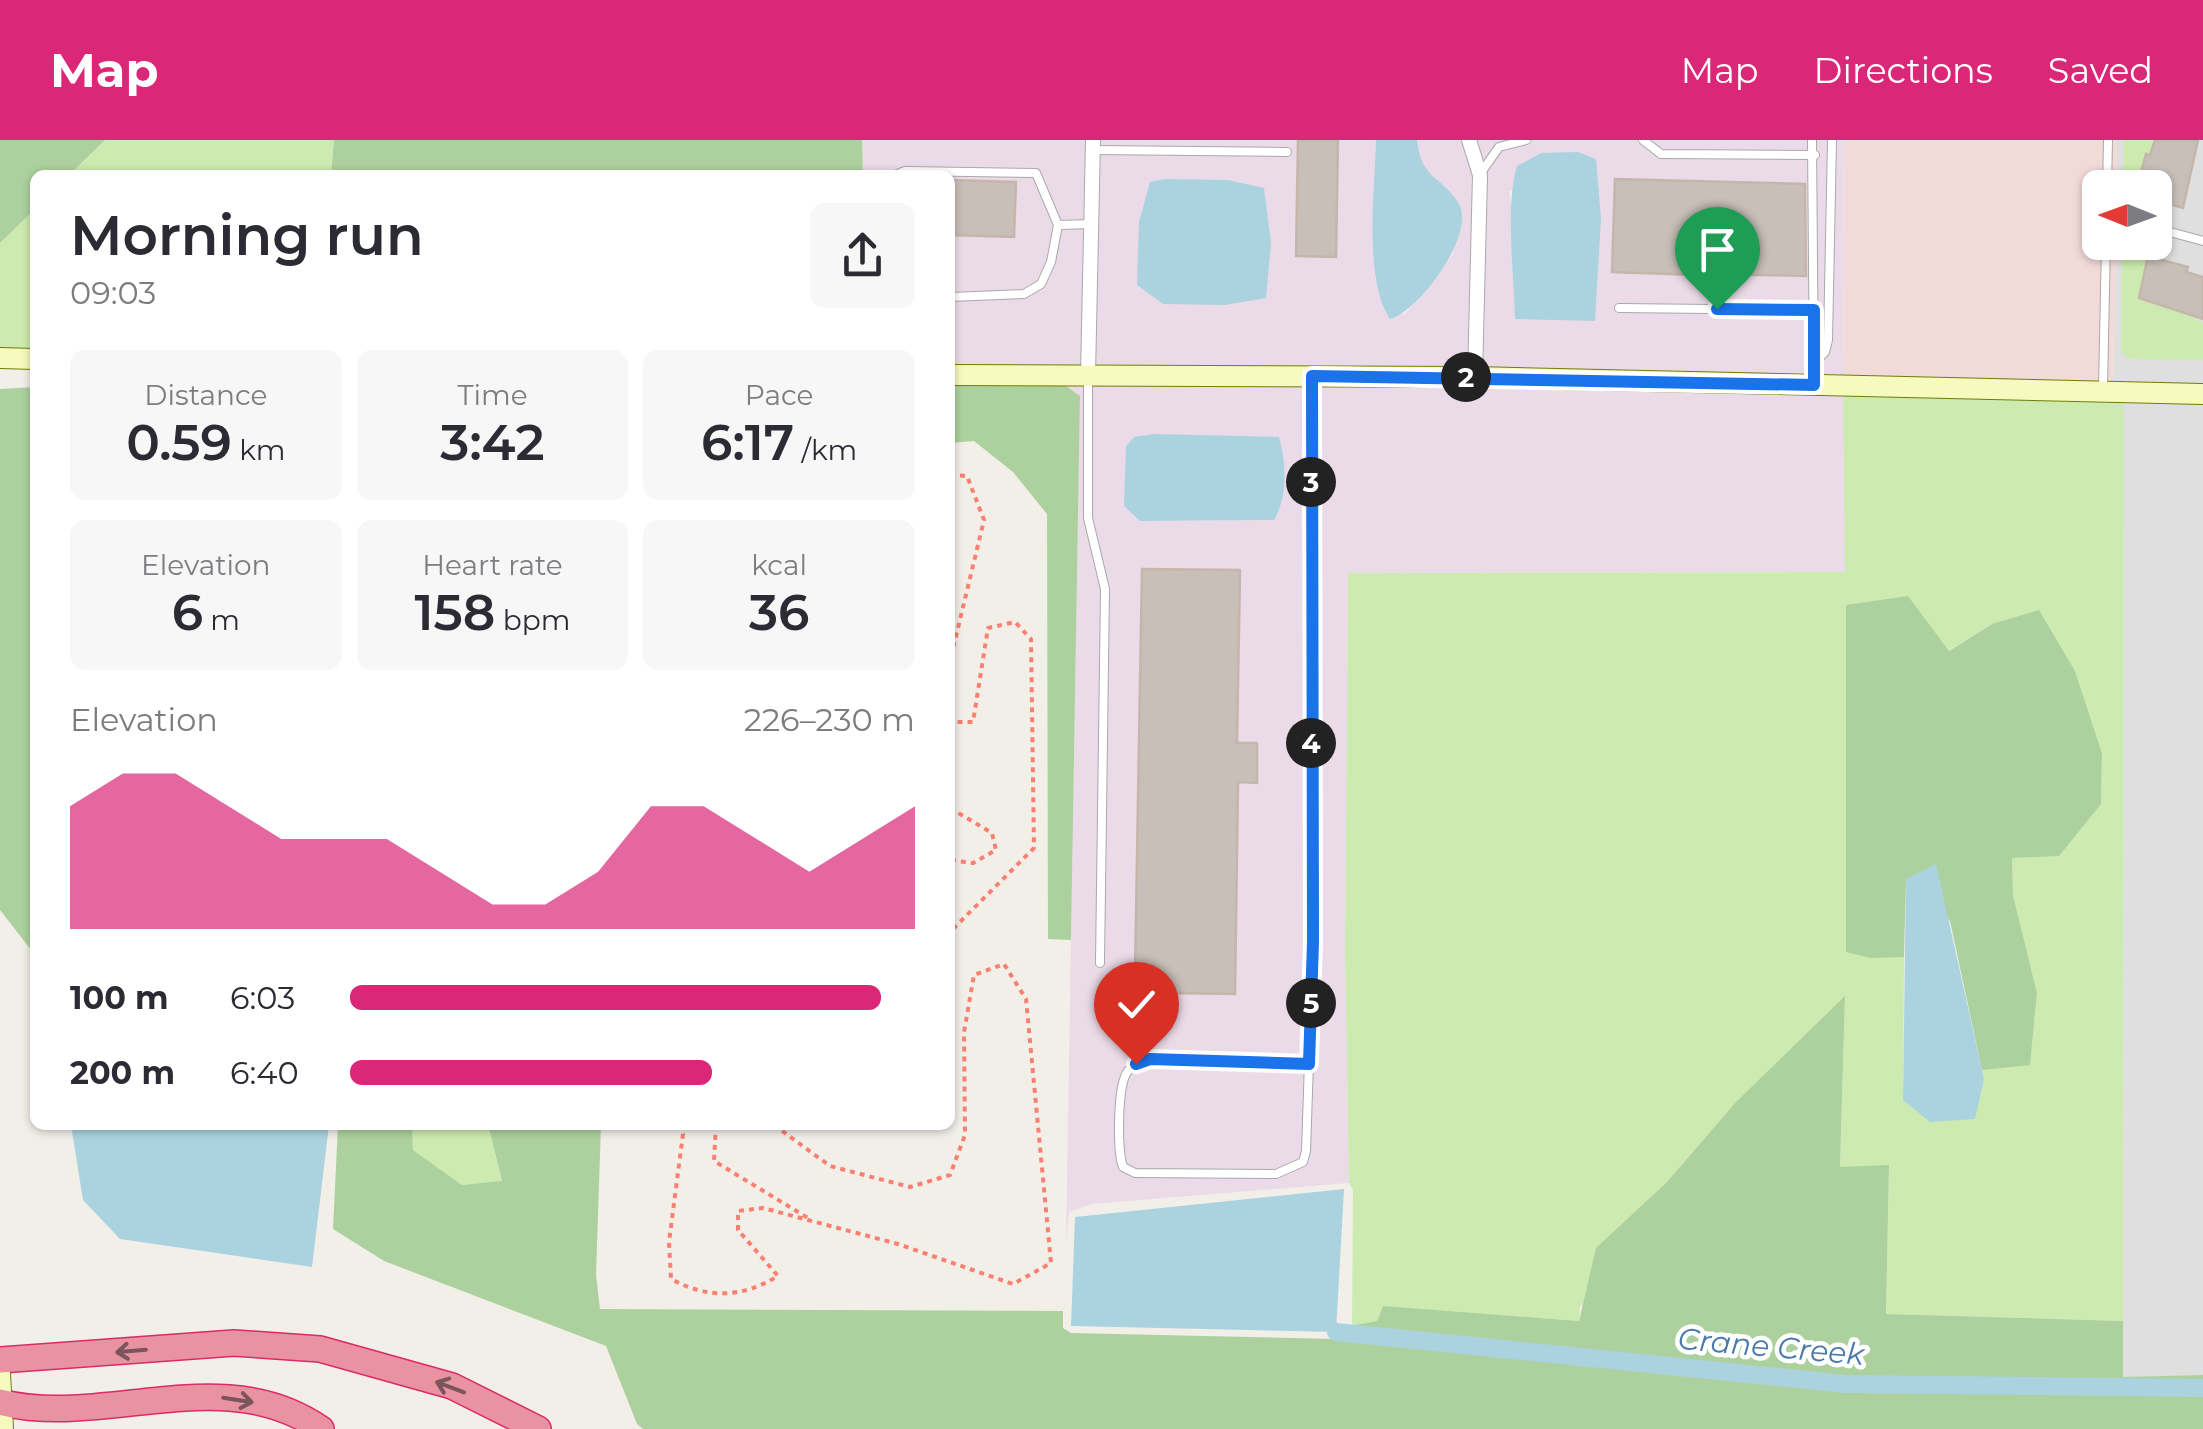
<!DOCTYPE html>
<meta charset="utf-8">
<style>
body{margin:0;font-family:Montserrat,sans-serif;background:#f7f7f7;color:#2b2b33;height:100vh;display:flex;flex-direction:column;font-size:38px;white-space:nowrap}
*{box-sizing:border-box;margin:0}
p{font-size:32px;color:#7c7c81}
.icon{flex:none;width:55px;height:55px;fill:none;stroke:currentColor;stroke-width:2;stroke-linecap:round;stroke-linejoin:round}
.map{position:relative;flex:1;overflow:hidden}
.sheet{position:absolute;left:30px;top:30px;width:925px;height:960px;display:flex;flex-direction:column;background:#fff;border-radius:15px;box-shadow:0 2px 8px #0004}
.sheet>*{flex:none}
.needle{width:65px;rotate:271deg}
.fabs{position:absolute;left:2082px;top:30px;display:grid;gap:20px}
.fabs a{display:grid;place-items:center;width:90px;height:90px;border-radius:15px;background:#fff;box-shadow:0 2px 8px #0004;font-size:50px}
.pin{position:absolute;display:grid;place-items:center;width:85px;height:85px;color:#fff;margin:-102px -42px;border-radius:50% 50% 50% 0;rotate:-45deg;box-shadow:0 0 10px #0007}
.pin .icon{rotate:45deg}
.km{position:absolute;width:50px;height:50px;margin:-25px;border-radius:50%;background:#222;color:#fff;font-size:28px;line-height:50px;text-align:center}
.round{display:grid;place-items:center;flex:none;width:105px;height:105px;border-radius:15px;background:#f7f7f7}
.overview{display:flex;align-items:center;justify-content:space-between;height:170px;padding:0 40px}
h1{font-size:55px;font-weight:600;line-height:75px}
.metrics{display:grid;grid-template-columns:repeat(3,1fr);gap:15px;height:170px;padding:10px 40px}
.metrics div{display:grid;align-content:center;border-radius:15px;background:#f7f7f7;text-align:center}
.metrics b{font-size:50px;font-weight:600}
.metrics small{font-size:28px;font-weight:400}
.metrics p{font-size:28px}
.chart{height:280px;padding:20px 40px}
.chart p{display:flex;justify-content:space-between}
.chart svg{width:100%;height:180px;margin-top:10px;fill:#db2777;opacity:.7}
ul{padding:0 40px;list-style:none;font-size:32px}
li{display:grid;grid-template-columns:160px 120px 1fr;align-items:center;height:75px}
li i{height:25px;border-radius:12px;background:#db2777}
header{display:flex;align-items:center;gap:60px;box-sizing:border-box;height:140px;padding:0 50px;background:#db2777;color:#fff}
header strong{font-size:48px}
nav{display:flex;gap:55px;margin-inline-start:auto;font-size:35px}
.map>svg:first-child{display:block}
.residential{fill:#e0dfdf}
.commercial{fill:#f2dad9}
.industrial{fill:#ebdbe8;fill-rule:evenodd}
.grass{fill:#cdebb0;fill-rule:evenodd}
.forest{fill:#add19e}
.water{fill:#aad3df}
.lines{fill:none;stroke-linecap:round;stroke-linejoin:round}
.canal{stroke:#aad3df;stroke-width:18}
.building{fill:#c7bfb8;stroke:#c4b6ab;stroke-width:2.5}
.lane-casing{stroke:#a9a9a9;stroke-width:10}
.street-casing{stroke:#a9a9a9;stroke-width:16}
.secondary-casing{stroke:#707d05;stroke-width:22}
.highway-casing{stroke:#dc2a67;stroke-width:28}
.path{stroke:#fa8072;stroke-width:4;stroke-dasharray:5 5;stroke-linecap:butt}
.lane{stroke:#fff;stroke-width:8}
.street{stroke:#fff;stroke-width:14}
.secondary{stroke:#f7fabf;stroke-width:20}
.highway{stroke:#e892a2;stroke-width:25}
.oneway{stroke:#7b545c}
.route-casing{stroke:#fff;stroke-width:20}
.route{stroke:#1a73e8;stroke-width:12}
.labels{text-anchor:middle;stroke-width:9;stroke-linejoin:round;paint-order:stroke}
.water-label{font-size:30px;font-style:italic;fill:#4a7aab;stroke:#fff}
</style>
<header>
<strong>Map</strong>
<nav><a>Map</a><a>Directions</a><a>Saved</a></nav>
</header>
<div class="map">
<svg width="2203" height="1289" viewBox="0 0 2203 1289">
<rect width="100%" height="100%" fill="#f2efe9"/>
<!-- residential -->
<g class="residential">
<polygon points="2117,0 2203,0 2203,245 2113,243 2116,103 2155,102 2155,48 2116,47"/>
<polygon points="2124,261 2203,262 2203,1235 2123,1238"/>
</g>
<!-- commercial -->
<polygon class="commercial" points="1845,0 2117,0 2116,47 2100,48 2100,102 2116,103 2113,243 1843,237"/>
<!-- industrial -->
<g class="industrial">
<path d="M862,0H1376L1375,138L1404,175L1453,114L1459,65L1420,23L1417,0H1845L1843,237L950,226V35H863ZM1595,19L1513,74L1509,51Z"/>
<path d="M1063,244L1474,246L1843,254L1846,323V432L1348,433L1345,814L1349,1043L1092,1064L1069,1072L1066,1102L1080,257ZM1154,294L1175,296L1274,380L1140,381Z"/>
</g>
<!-- grass -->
<g class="grass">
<polygon points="105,0 334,0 331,35 69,35"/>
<polygon points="2124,0 2155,0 2150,15 2146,15 2142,47 2123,48"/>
<polygon points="35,69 35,210 0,210 0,103"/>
<polygon points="2122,103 2152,103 2139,157 2157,162 2157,166 2177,168 2203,183 2203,220 2129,219 2121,212"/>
<path d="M1843,254L2124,261L2123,1181L1886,1174L1889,1026L1840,1028L1845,858L1736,962L1666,1043L1580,1167L1579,1181L1383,1167L1377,1181L1352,1187L1353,1050L1349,1043L1345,814L1348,433L1845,432ZM1846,466L1948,511L1992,484L2075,531L2102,613L2101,664L2012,717L2013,755L2037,853L2030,924L1982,930L1984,939L1903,959L1904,817L1846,812Z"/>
<polygon points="412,985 488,985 502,1042 462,1045 413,1010"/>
</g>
<!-- forest -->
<g class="forest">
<polygon points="0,0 105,0 69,35 35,35 35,69 0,103"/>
<polygon points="334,0 862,0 863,35 331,35"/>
<polygon points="950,244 1063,244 1080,256 1071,800 1048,799 1047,374 1013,332 974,301 950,303"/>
<polygon points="35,247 35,815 0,770 0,249"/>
<polygon points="1908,456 1949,511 1992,484 2039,470 2075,531 2102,613 2101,664 2059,716 2012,718 2013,755 2037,853 2030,925 1982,930 1950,781 1906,739 1904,817 1871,818 1846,812 1846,465"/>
<polygon points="1845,856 1840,1027 1889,1025 1886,1174 2123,1181 2123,1237 2203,1235 2203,1289 643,1289 637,1284 606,1206 384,1121 333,1089 338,985 412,985 413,1010 462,1045 502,1041 488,985 601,985 596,1135 600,1169 1063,1171 1063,1188 1071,1193 1336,1199 1343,1197 1345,1187 1377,1181 1383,1166 1579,1181 1596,1108 1666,1043 1736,962"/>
</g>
<!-- water -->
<g class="water">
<path d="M1376,0H1417C1422,42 1442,35 1459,64C1476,95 1418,172 1390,179C1363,139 1375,49 1376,0Z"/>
<path d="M1578,12L1596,19L1601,79L1595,181L1515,179C1514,135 1505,65 1517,26L1541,13Z"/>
<polygon points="1165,39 1228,40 1264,48 1271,103 1266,158 1225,165 1163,164 1137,145 1139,82 1150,42"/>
<path d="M1154,294L1279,297C1286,321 1288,357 1274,380L1140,381L1124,366L1126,306L1134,297Z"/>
<polygon points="1936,724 1984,939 1975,979 1930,982 1903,960 1906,739"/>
<polygon points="71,985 329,985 312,1127 120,1099 83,1060"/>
<polygon points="1344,1049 1336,1192 1071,1186 1075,1077"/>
</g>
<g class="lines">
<!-- canal -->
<polyline class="canal" points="1336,1192 1846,1244 2203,1248"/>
</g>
<!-- building -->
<g class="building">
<polygon points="1298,0 1338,0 1336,117 1296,116"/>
<polygon points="2155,0 2198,0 2183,68 2155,60 2155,48 2142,48 2145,38 2140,36 2146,14 2150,15"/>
<polygon points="1615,39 1805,44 1806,136 1722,134 1721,146 1695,145 1696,135 1612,132"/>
<polygon points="950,40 1016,42 1014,97 950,95"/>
<polygon points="2148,116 2188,127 2186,132 2203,137 2203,179 2139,158"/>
<polygon points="1142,429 1240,430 1237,603 1257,603 1257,643 1238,642 1235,854 1164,853 1164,833 1135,833"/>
</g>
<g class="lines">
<!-- lane casing -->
<g class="lane-casing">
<g id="lane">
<polyline points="1643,0 1661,14 1815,15"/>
<polyline points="1812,0 1814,241"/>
<polyline points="1093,10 1287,12"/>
<polyline points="1480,34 1499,7 1526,0"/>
<polyline points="895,35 905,31 1036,33 1058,85 1051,122 1041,144 1024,154 950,157"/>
<polyline points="2107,48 2108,0"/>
<polyline points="1058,85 1092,84"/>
<polyline points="2155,88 2203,101"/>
<polyline points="1619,168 1814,170"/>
<polyline points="1814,223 1825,212 1828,200 1832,0"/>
<polyline points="1088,240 1088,378 1105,449 1100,823"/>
<polyline points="2103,248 2106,102"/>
<path d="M1309,925L1150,919C1142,922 1134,924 1128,931C1117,944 1117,1011 1123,1027L1135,1033L1276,1034L1303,1022L1306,1011L1313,802L1312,237"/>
</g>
</g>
<!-- street casing -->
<g class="street-casing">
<g id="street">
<polyline points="1469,0 1480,35 1475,237"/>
<polyline points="1088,235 1093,0"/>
</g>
</g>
<!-- secondary casing -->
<g class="secondary-casing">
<g id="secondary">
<polyline points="0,218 35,219"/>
<polyline points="950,235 1475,237 2203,254"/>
<polyline points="0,1233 3,1289"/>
</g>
</g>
<!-- highway casing -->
<g class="highway-casing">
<g id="highway">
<polyline points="0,1220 234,1203 320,1209 452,1246 538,1289"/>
<path d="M0,1262C103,1289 223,1220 321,1289"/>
</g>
</g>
<!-- path -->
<g class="path">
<polyline points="950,335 967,336 984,380 950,521"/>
<polyline points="950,578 952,582 973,582 988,488 1015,482 1031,499 1034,708 950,792"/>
<polyline points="950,668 992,693 996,710 973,723 950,720"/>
<path d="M678,985L683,994L669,1102L671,1139C708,1159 742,1158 778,1136L738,1090V1071L763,1068L898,1104L1013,1144L1051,1123L1026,859L1004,824L974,835L964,892L965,995L950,1035L910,1047L830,1026L774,985"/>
<polyline points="716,985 714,1021 808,1078"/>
</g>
<!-- lane -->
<use href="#lane" class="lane"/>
<!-- street -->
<use href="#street" class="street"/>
<!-- secondary -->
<use href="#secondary" class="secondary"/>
<!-- highway -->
<use href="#highway" class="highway"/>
</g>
<!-- one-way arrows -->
<defs><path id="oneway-shaft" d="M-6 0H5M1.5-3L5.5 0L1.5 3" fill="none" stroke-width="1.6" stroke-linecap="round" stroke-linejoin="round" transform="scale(2.5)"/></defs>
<g class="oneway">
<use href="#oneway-shaft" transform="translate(131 1211) rotate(175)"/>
<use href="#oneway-shaft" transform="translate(450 1247) rotate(-159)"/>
<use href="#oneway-shaft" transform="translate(238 1260) rotate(9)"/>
</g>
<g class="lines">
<!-- route casing -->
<g class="route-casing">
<polyline id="route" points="1136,924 1150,919 1309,924 1313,802 1312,236 1814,245 1814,170 1717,169"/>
</g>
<!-- route -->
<use href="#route" class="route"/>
</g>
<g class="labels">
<!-- water labels -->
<g class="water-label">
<text transform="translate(1771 1207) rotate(5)" y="10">Crane Creek</text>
</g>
</g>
</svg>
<div class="fabs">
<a><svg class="needle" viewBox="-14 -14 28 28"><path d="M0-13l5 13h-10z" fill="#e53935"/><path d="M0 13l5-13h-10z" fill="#7c7c81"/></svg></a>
</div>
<div class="pin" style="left:1717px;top:169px;background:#1e9e55"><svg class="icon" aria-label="arrive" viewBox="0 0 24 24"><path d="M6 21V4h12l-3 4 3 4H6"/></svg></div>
<div class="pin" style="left:1136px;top:924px;background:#d93025"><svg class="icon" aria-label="check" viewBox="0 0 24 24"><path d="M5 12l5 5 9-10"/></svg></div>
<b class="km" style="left:1466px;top:237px">2</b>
<b class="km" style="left:1311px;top:342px">3</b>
<b class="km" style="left:1311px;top:603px">4</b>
<b class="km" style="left:1311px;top:863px">5</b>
<section class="sheet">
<div class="overview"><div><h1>Morning run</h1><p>09:03</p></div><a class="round"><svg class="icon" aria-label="share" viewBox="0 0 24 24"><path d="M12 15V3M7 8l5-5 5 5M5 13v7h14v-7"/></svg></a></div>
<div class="metrics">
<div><p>Distance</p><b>0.59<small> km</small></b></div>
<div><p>Time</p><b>3:42</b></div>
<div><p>Pace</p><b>6:17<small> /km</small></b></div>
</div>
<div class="metrics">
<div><p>Elevation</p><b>6<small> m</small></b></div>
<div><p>Heart rate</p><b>158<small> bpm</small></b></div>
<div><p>kcal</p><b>36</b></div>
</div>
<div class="chart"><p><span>Elevation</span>226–230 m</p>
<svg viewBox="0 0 160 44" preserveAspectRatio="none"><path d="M0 44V14L10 6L20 6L30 14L40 22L50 22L60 22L70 30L80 38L90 38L100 30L110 14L120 14L130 22L140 30L150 22L160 14V44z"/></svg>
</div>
<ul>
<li><b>100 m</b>6:03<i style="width:94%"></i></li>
<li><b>200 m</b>6:40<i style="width:64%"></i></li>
</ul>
</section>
</div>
